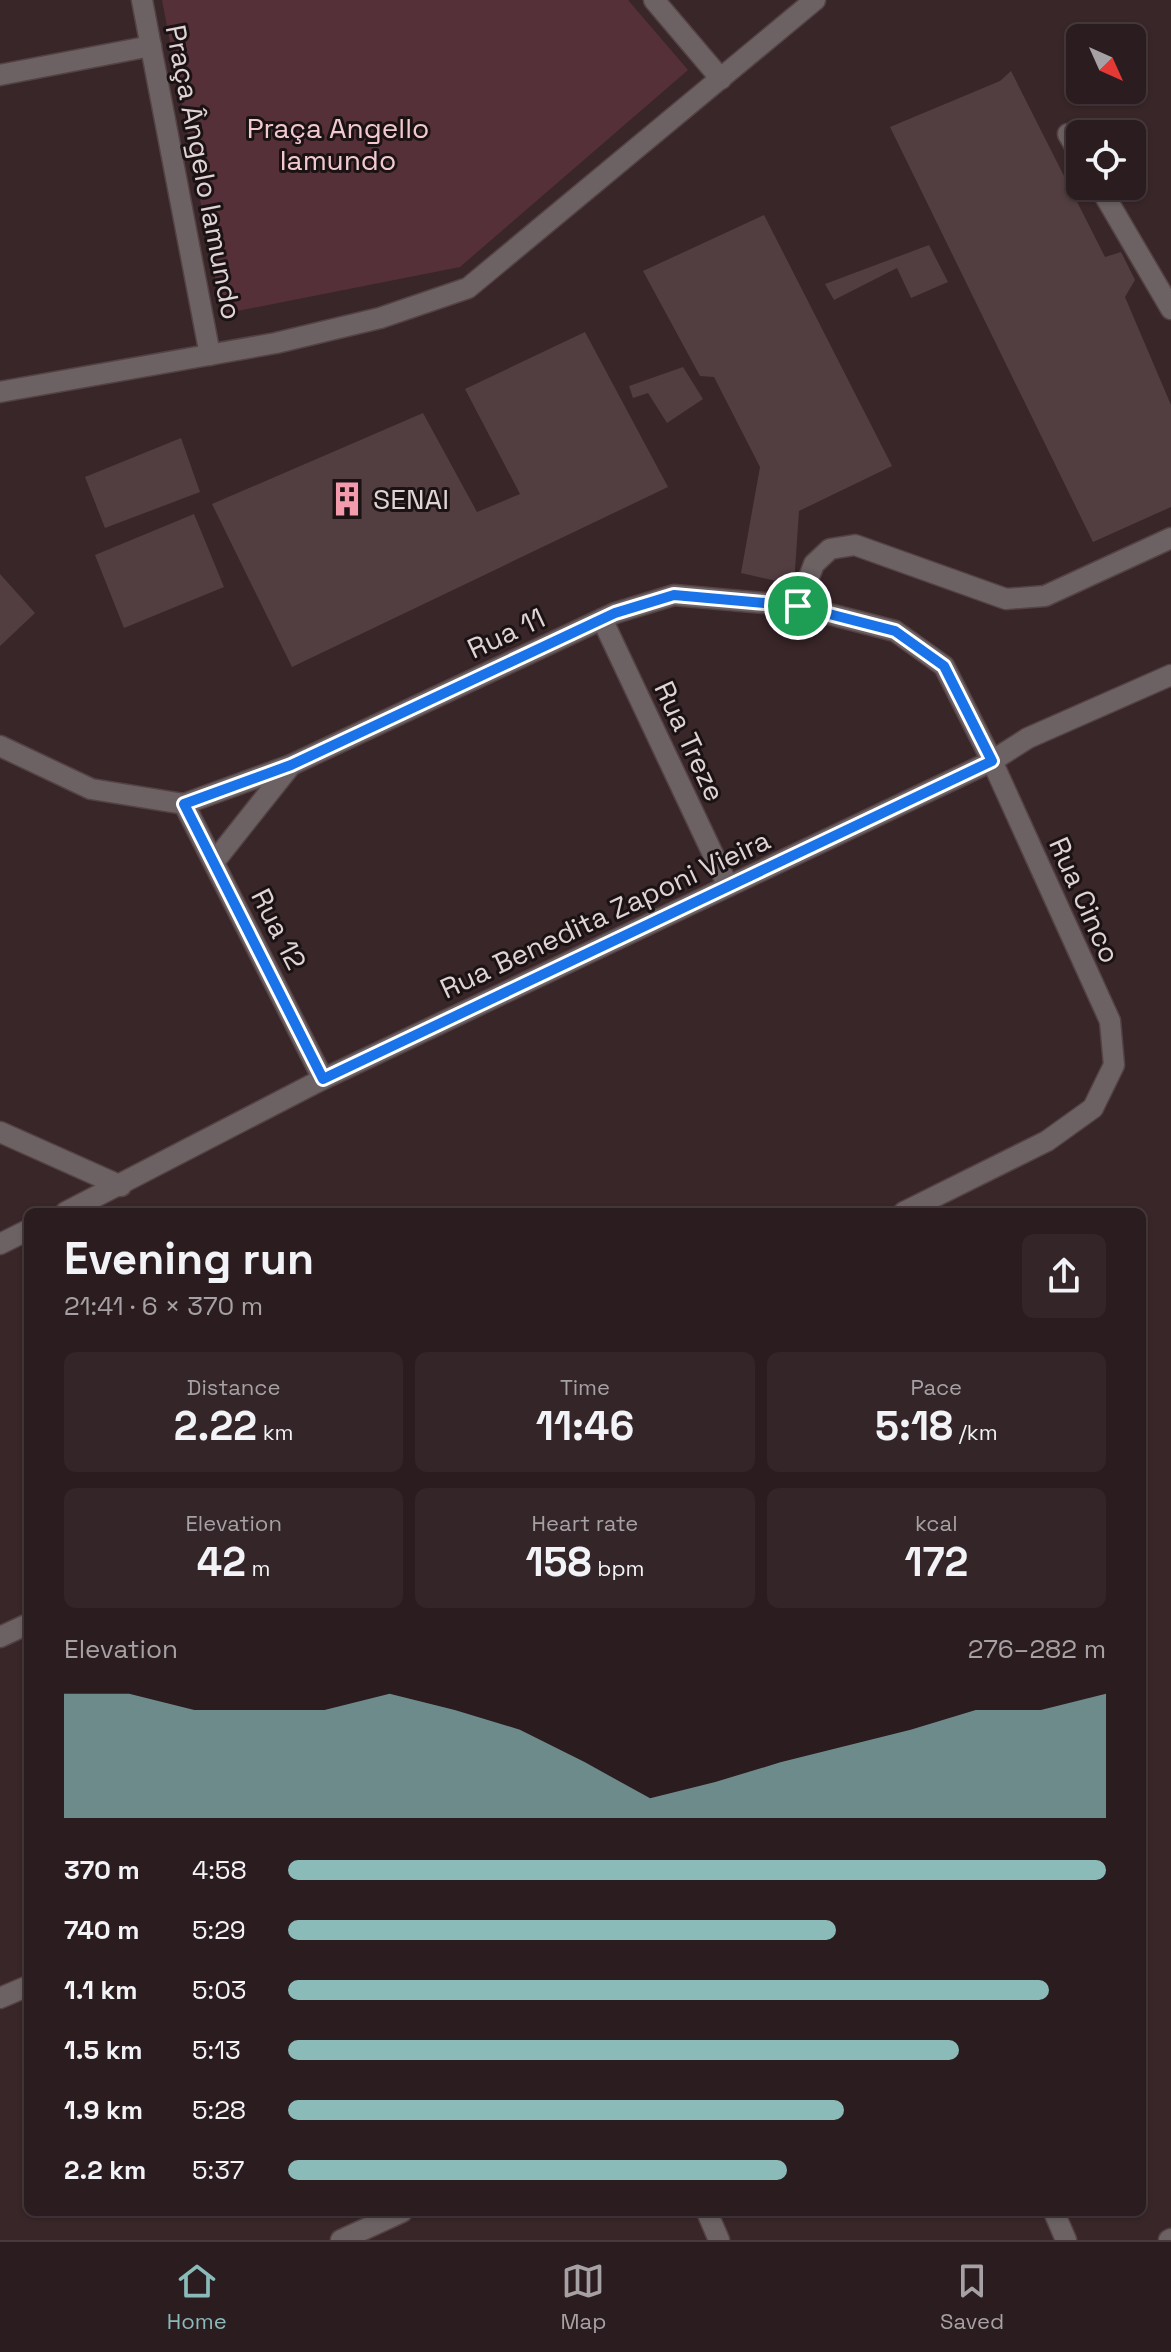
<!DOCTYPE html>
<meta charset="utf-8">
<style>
body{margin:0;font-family:"Space Grotesk",sans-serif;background:#332528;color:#f1f3f6;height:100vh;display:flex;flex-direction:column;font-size:30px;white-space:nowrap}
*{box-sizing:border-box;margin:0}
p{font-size:26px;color:#a6a1a4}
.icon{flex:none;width:44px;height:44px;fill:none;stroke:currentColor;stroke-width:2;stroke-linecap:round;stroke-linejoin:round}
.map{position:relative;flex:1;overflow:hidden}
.details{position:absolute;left:24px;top:1208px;width:1122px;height:1008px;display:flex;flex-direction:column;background:#2b1c1f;border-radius:12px;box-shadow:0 2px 6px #0004,0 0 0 2px #473a3d}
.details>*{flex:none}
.needle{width:52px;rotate:135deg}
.fabs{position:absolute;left:1066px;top:24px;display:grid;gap:16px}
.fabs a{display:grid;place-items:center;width:80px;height:80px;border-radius:12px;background:#2b1c1f;box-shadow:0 2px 6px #0004,0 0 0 2px #473a3d;font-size:40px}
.pin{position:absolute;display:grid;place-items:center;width:68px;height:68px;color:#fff;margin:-34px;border:4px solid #fff;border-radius:50%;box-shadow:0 2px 8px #0007}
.round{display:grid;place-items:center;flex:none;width:84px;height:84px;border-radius:12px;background:#332528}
.headline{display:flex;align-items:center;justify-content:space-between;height:136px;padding:0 40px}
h1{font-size:44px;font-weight:600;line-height:60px}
.figures{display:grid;grid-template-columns:repeat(3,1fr);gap:12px;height:136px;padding:8px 40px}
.figures div{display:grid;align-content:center;border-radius:12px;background:#332528;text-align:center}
.figures b{font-size:40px;font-weight:600}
.figures small{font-size:22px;font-weight:400}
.figures p{font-size:22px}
.chart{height:224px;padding:16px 40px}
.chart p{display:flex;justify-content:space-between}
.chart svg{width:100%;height:144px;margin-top:8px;fill:#8bbbb9;opacity:.7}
ul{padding:0 40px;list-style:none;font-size:26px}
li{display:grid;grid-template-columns:128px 96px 1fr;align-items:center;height:60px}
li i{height:20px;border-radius:10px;background:#8bbbb9}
.menu{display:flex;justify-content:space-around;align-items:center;height:112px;border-top:2px solid #473a3d;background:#2b1c1f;font-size:22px;color:#a6a1a4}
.menu a{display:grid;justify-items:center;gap:4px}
.menu .selected{color:#8bbbb9}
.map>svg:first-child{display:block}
.green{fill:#563038}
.building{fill:#523e41}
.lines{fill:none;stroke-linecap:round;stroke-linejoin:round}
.minor-casing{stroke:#544245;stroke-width:23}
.minor{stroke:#6c6264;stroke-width:20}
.route-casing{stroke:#fff;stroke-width:16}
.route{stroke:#1a73e8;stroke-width:10}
.labels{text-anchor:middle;stroke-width:6;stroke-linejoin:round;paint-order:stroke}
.park-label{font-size:28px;fill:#f2c9d0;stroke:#1a1213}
.street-label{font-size:28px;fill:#e0d3d5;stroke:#1a1213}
.poi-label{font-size:28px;fill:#e0d3d5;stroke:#1a1213;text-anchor:start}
</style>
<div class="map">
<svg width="1171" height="2240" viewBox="0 0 1171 2240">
<rect width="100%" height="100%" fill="#392629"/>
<!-- green -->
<polygon class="green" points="162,0 628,0 688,70 460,267 222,314"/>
<!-- building -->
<g class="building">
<polygon points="1011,71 1105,257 1121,252 1135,280 1125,297 1171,405 1171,507 1093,542 890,127 1000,81"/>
<polygon points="764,215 892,466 799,511 794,585 741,573 760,467 714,377 700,376 643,271"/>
<polygon points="929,245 948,282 911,298 897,268 834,300 825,284"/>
<polygon points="585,332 668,487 292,667 212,504 423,413 477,512 520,494 465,389"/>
<polygon points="683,367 703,399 667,423 648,393 633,398 629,386"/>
<polygon points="181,438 200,492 105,528 85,477"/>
<polygon points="194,514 224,587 124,628 95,555"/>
<polygon points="0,574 35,613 0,646"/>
</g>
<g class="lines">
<!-- minor casing -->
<g class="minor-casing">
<g id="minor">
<polyline points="142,0 210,355"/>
<polyline points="654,0 721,79"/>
<polyline points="0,75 151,46"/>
<polyline points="1068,134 1080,155"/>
<polyline points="1099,186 1171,309"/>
<polyline points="0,392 276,343 380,318 468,288 815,0"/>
<polyline points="798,606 814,564 830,549 855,545 1006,599 1045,596 1171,538"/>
<polyline points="602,619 728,886"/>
<polyline points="0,746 91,789 184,804 291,765 615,613 674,595 798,606 895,631 944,666 992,761 1110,1021 1114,1065 1093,1108 1047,1141 904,1212"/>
<polyline points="184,804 323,1079"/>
<polyline points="214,862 291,765"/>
<polyline points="0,1132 121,1186"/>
<polyline points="66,1212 323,1079 992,761 1028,738 1171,675"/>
<polyline points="0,1244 28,1230"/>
<polyline points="0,1637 28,1624"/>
<polyline points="0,1998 28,1986"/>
<polyline points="707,2212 719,2240"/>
<polyline points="1054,2212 1066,2240"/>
<polyline points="341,2240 402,2212"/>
<polyline points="1169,2240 1171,2239"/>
</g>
</g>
<!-- minor -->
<use href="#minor" class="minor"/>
</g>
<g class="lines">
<!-- route casing -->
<g class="route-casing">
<polygon id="route" points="674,595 798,606 895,631 944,666 992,761 323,1079 184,804 291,765 615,613"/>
</g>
<!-- route -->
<use href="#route" class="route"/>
</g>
<!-- icons -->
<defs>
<g id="building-bare" transform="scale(2.76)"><path d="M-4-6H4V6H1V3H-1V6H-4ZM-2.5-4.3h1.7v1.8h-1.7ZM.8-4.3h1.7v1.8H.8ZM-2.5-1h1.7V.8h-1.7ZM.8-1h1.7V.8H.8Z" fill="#f39aac" stroke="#1a1213" stroke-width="2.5" paint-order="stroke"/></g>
</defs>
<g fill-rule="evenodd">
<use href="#building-bare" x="347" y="499"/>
</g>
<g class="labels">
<!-- park labels -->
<g class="park-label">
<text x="338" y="138">Praça Angello<tspan x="338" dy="32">Iamundo</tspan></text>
</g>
<!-- street labels -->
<g class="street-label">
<text transform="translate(204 172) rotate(79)" y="10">Praça Ângelo Iamundo</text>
<text transform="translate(506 633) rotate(-25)" y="10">Rua 11</text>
<text transform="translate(690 741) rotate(65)" y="10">Rua Treze</text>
<text transform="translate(1085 900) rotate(66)" y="10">Rua Cinco</text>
<text transform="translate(605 914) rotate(-25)" y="10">Rua Benedita Zaponi Vieira</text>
<text transform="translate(279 929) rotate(63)" y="10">Rua 12</text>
</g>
<!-- poi labels -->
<g class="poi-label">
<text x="373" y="509">SENAI</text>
</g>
</g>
</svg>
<div class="fabs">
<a><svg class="needle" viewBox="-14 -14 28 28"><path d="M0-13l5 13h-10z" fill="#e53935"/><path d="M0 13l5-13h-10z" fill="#a6a1a4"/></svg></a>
<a><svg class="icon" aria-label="locate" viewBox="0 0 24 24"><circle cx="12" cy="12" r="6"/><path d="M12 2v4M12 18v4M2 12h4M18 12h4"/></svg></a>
</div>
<div class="pin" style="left:798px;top:606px;background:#1e9e55"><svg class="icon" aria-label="arrive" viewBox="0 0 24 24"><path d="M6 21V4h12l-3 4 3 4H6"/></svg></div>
<section class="details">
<div class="headline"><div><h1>Evening run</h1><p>21:41 · 6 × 370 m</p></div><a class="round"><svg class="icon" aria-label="share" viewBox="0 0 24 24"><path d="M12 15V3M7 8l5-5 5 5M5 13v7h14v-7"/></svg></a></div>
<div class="figures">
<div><p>Distance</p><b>2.22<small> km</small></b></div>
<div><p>Time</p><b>11:46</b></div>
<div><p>Pace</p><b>5:18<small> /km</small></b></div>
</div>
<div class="figures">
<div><p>Elevation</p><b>42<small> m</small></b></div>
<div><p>Heart rate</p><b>158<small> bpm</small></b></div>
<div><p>kcal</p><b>172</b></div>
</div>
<div class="chart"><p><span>Elevation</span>276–282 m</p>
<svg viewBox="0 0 160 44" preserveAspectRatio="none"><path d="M0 44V6L10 6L20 11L30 11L40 11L50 6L60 11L70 17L80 27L90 38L100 33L110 27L120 22L130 17L140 11L150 11L160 6V44z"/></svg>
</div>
<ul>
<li><b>370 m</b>4:58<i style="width:100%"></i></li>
<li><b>740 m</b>5:29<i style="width:67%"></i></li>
<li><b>1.1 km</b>5:03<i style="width:93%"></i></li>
<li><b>1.5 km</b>5:13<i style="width:82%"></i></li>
<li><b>1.9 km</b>5:28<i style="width:68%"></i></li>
<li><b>2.2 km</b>5:37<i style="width:61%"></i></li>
</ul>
</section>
</div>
<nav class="menu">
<a class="selected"><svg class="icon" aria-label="home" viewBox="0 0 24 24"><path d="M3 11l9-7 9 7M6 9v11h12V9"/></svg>Home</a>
<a><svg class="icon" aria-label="map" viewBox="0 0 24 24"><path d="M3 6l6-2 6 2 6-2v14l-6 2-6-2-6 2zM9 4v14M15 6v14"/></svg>Map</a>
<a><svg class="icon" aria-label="saved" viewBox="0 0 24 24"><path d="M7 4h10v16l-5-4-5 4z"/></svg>Saved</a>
</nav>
